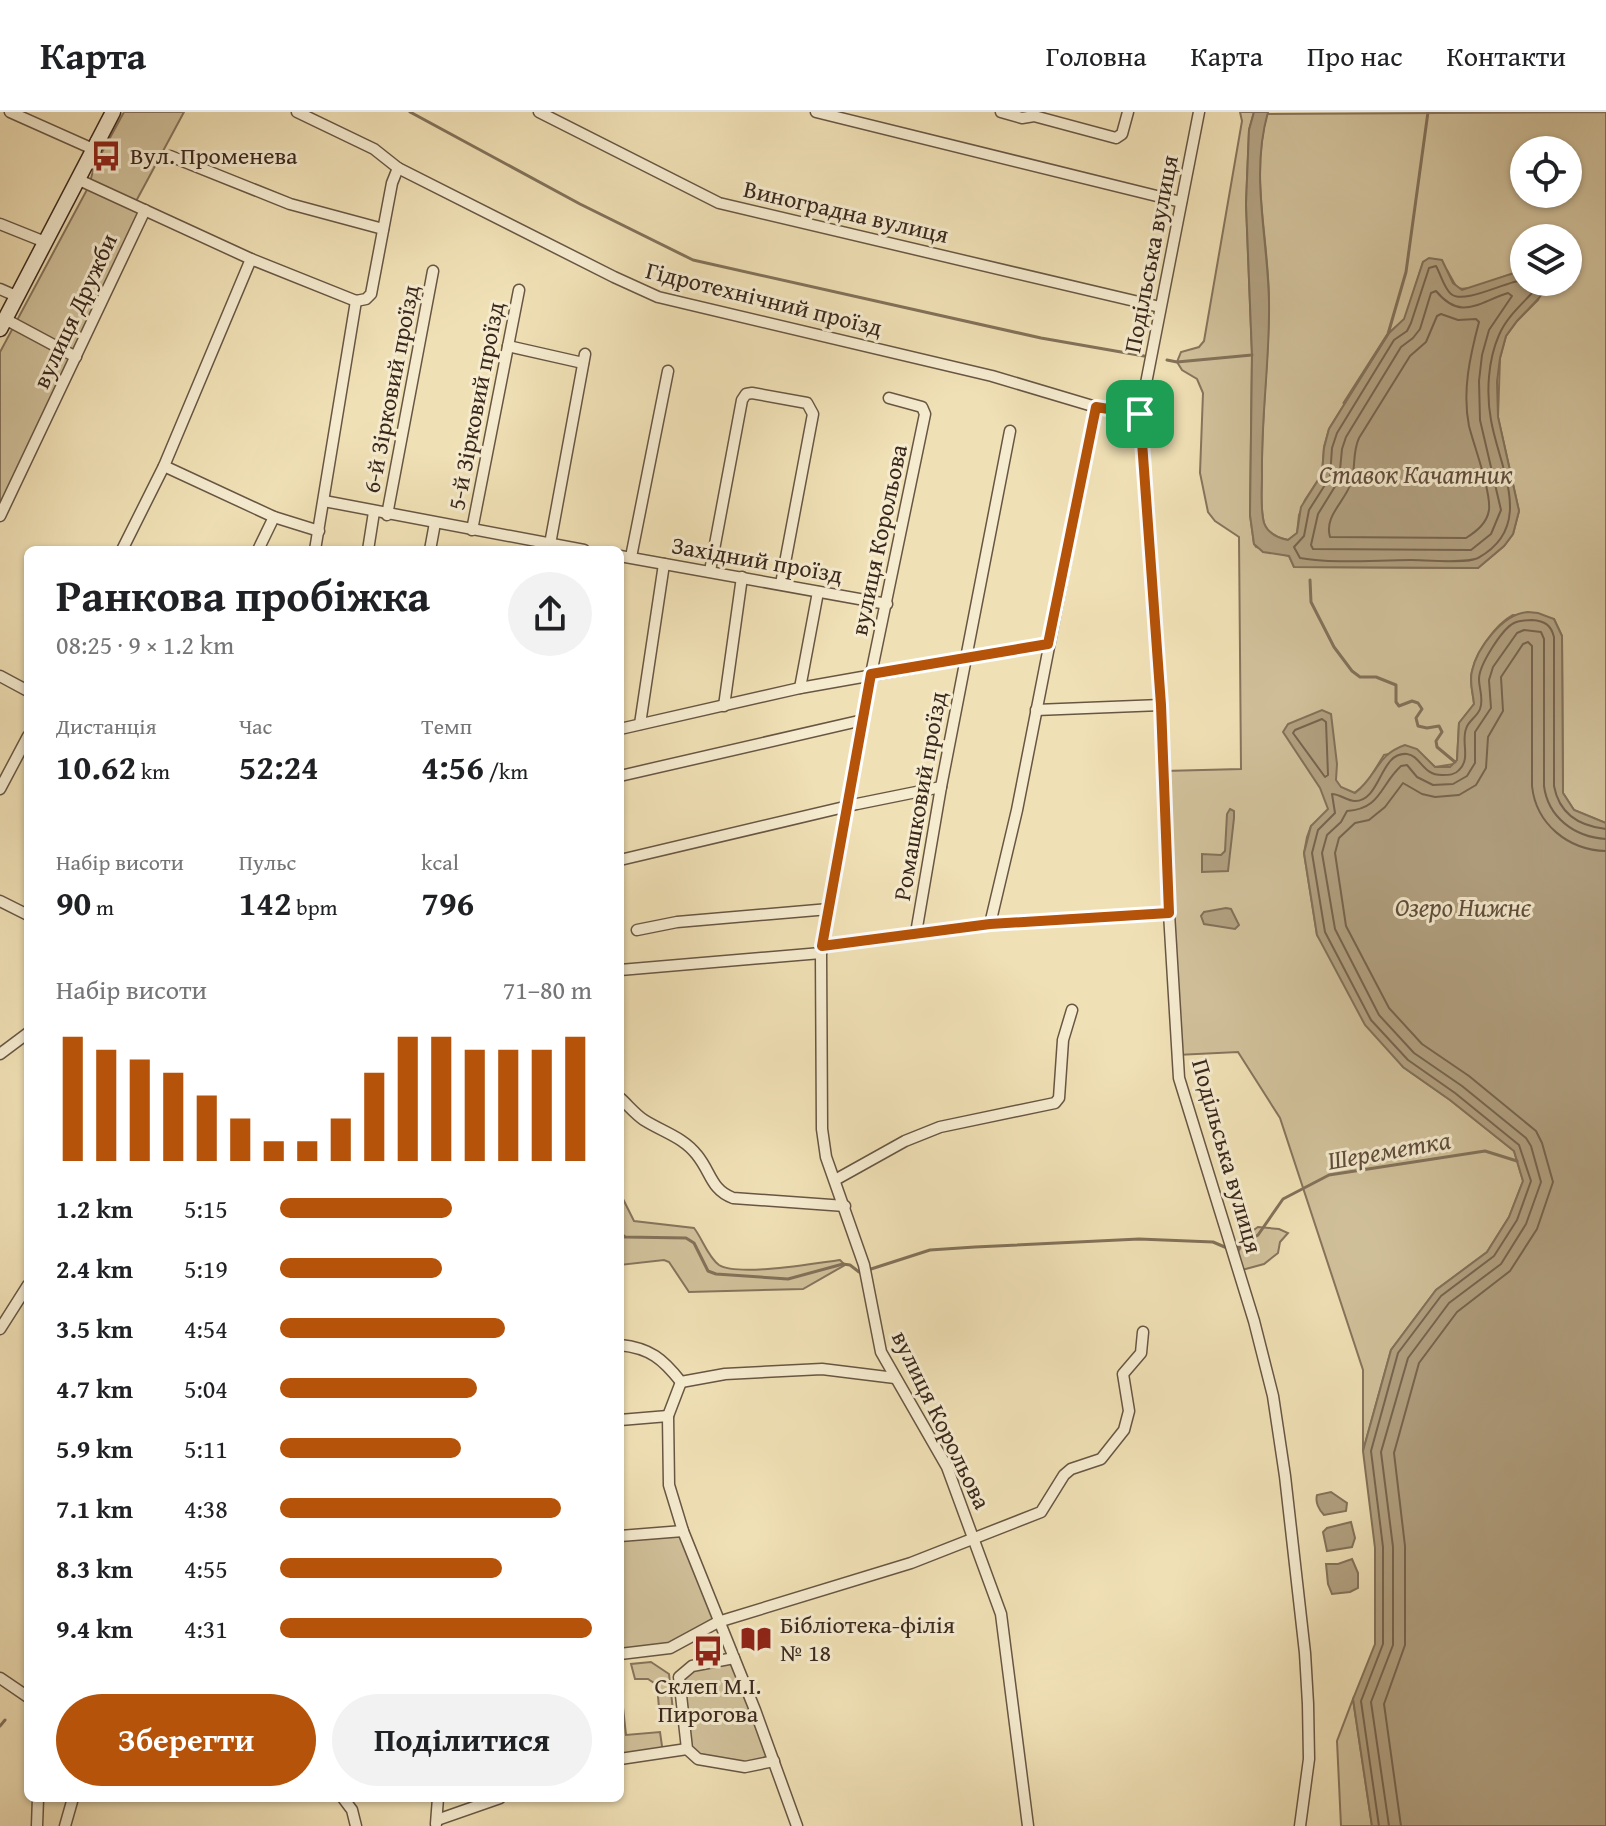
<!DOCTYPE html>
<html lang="uk">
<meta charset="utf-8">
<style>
body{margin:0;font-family:"Gentium Book Plus",serif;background:#f2f2f2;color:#202124;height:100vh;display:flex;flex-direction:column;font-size:30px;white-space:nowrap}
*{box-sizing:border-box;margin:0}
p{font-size:26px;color:#757577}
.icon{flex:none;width:44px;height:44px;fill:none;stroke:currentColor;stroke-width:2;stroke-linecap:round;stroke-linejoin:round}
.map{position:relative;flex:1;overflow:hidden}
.drawer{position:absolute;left:24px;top:434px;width:600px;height:1256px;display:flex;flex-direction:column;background:#fff;border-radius:12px;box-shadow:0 2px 6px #0004}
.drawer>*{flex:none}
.buttons{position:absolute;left:1510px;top:24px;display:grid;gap:16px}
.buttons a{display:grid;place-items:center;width:72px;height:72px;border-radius:50%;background:#fff;box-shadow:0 2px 6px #0004;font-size:40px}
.pin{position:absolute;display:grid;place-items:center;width:68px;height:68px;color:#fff;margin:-34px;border-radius:16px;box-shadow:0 4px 12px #0006}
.round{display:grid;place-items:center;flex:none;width:84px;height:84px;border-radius:42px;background:#f2f2f2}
.head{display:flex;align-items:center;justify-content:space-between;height:136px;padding:0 32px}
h1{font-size:44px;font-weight:700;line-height:60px}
.stats{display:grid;grid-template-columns:repeat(3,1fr);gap:12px;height:136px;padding:8px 32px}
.stats div{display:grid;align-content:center}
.stats b{font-size:34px;font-weight:700}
.stats small{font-size:22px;font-weight:400}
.stats p{font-size:22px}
.chart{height:224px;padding:16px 32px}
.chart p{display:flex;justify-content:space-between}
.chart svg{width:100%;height:144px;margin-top:8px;stroke:#b45309;stroke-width:6}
.cta{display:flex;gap:16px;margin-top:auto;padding:16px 32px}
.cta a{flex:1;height:92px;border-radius:48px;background:#b45309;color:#fff;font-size:32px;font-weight:700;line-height:92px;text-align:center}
.cta a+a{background:#f2f2f2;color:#202124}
ul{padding:0 32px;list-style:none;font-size:26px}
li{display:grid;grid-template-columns:128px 96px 1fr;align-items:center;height:60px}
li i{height:20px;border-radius:10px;background:#b45309}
header{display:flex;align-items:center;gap:48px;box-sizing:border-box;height:112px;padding:0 40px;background:#fff;border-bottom:2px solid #e0e0e0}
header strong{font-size:38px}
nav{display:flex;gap:44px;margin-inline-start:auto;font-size:28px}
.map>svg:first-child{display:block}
.green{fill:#d1c19b;stroke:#86745c;stroke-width:2;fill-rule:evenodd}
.water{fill:#b2a181;stroke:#827159;stroke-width:2}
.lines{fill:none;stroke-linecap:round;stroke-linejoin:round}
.shore{stroke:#76644f;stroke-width:2}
.stream{stroke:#827159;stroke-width:3}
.minor-casing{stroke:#685643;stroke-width:13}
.secondary-casing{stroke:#3b281d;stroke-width:17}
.minor{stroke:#f5ebcf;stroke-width:10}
.secondary{stroke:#f5ebcf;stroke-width:14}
.route-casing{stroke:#fff;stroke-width:16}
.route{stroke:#b45309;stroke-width:10}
.labels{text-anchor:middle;stroke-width:6;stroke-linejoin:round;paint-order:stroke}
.poi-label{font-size:24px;fill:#3b281d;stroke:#f5ebcf;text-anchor:start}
.street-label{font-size:24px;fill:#3b281d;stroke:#f5ebcf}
.water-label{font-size:26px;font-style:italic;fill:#5f4c3b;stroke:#f5ebcf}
</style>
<header>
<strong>Карта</strong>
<nav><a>Головна</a><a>Карта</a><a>Про нас</a><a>Контакти</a></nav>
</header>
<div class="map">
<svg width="1606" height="1714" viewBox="0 0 1606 1714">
<rect width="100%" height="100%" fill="#f0e0b5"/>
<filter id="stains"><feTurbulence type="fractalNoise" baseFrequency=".0025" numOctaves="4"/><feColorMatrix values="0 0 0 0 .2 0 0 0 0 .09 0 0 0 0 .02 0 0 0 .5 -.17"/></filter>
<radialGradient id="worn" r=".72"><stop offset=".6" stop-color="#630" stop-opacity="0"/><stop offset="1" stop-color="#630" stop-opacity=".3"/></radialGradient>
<!-- green -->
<g class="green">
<polygon points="124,0 184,0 134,93 145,98 0,404 0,240 89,74 94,55"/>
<path d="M1240,0H1254L1249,18L1246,92L1252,243L1250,403L1254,432L1256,435L1289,444L1294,455L1478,456L1504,434L1513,422L1519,399L1498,305L1500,246L1506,224L1517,209L1538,188L1542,177L1540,170H1568V126H1524V160C1503,161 1473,181 1457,176L1447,158L1423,150L1405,207L1388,222L1329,317L1324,335L1322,362L1305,388L1299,403L1297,421L1288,428C1278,426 1268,422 1264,411C1260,396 1262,378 1262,362C1261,305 1269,248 1269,191C1269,125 1250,67 1267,2L1606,0V711L1574,698L1563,681L1562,524L1554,507L1513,503C1496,512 1476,540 1472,559C1469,570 1473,581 1474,592L1459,611L1457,648L1454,652L1435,655L1416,637L1384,643L1366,672L1311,714L1307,725L1304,741L1317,823L1403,955L1450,988L1514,1039L1523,1069L1509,1105L1487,1140L1436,1178L1391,1238L1363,1339V1258L1280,1006L1238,940L1177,943L1164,659L1241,657L1239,425L1215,409L1208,400L1200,361L1203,281L1197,267L1182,258L1177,250L1181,240L1199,235L1204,229L1242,9ZM1524,38H1568V82H1524Z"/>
<path d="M620,1081L634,1109L694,1116C702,1126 708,1145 719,1153C738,1165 817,1151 840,1148L845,1153L803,1177L689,1180L669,1150L664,1148L620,1153Z"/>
<polygon points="1258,1115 1279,1117 1288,1121 1280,1130 1278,1141 1264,1152 1242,1158 1238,1140 1248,1122"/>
<polygon points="683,1419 718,1510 670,1536 620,1542 620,1424"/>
<polygon points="734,1546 774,1649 745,1655 691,1643 680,1563"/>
<polygon points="651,1550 669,1562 674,1608 660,1607 657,1573 648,1567 635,1567 631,1552"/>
<polygon points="620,1568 626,1623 660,1620 663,1641 620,1647"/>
<polygon points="1353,1587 1372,1714 1341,1714 1337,1629"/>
</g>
<!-- water -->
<g class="water">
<path d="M1254,0H1268C1250,63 1268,126 1269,190C1270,247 1261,304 1262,362C1262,377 1260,396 1264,411C1268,422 1278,426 1288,428L1297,421L1301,395L1322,362L1324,336L1329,317L1388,222L1404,207L1423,150L1429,146L1442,148L1453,171L1462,178L1517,160H1524V170H1540L1542,182L1538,187L1517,209L1506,224L1500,246L1497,270L1498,305L1519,399L1513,422L1504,434L1478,456L1294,455L1289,444L1263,440L1254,432L1250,403L1252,243L1246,92L1249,18Z"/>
<path d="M1528,500L1538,501L1554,507L1562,524L1563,681L1574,698L1606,711V1714H1372L1353,1587L1375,1532V1436L1363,1339L1391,1238L1436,1178L1487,1140L1509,1105L1523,1069L1514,1039L1450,988L1403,955L1365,913L1317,823L1304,741L1311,714L1328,697L1320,676L1283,620L1288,612L1322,598L1331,602L1337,652L1336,668L1341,675L1355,681C1378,663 1376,643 1405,633L1417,637L1435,655H1450L1457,648L1459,611L1474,592C1473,580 1469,570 1472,559C1477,536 1503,501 1528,500Z"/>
<polygon points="1230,697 1234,699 1234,706 1228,759 1202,760 1202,742 1221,743 1225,739 1227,702"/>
<polygon points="1226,796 1231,797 1239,813 1235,817 1204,812 1201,804 1204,800"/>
<path d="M1331,1380L1347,1391L1346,1399L1324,1403C1319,1398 1315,1390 1317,1383Z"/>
<polygon points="1351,1410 1355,1426 1352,1435 1327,1439 1323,1420 1327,1416"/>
<polygon points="1352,1447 1358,1461 1358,1476 1350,1480 1332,1482 1328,1472 1326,1452 1338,1452"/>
</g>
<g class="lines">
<!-- shore -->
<g class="shore">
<path d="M1524,168C1506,169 1464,193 1451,182C1444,176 1441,163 1436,154L1429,156L1411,211L1407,219L1394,228L1337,321L1332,336L1330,365L1309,398L1304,424L1294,435L1300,446C1335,452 1375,448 1411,448C1425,448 1466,452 1478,446C1536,414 1499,356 1491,308C1486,281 1488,248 1499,223C1506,206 1521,193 1533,180V170"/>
<path d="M1436,179C1461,209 1477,191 1508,181L1512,184L1489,218L1482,243L1479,269L1480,308L1501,398L1491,422L1471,438L1313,437L1311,433L1318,402L1339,368L1342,337L1346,325L1401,235L1413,226L1420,217L1431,181Z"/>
<path d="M1441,202L1458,208L1476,207L1479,210C1470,244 1462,279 1469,314C1474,334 1491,379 1489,398C1487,411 1477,419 1466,426L1330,425C1324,404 1344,391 1351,371C1356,356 1352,341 1359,326L1410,244L1426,230L1437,204Z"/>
<polygon points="1322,607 1326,610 1328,663 1325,665 1293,621 1295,618"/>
<path d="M1379,1714L1361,1589L1383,1532V1435L1371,1339L1398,1241L1441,1184L1494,1144L1517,1108L1531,1069L1519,1033L1455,981L1408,948L1371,908L1325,820L1312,741L1318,718L1335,701L1332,682C1340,682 1347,689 1355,689C1381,689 1380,639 1407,642C1421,644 1422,663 1442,663C1449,663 1455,663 1459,658C1471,647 1461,630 1466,617C1468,609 1477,605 1480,597C1484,587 1479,577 1479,567C1479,553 1502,517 1514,511C1520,508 1526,508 1532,508C1545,509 1551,513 1554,525V674C1559,701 1579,714 1606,717"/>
<path d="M1389,1714L1371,1590L1393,1533V1435L1381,1340L1408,1246L1449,1191L1501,1152L1526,1112L1541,1070L1531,1034L1526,1026L1462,974L1414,941L1379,903L1335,817L1322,741L1327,723L1341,710L1347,699C1381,697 1380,673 1401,654L1407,653L1417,665L1433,673L1453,672L1467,664L1475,651V620L1491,596L1489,568L1493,555L1517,521L1524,518L1541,520L1544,527V674C1548,705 1574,725 1606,727"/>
<path d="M1401,1714L1384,1592L1405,1533V1434L1394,1341L1419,1251L1457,1200L1510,1159L1537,1117L1553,1070L1542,1031L1536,1019L1469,964L1422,932L1389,896L1346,814L1335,741L1339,726L1355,711L1369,708L1385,695L1403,671L1422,682L1435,685L1459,683L1476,673L1486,656L1488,625L1503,599L1501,565L1523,532L1528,530L1532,534V674C1536,712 1568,738 1606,739"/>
</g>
<!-- stream -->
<g class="stream">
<polyline points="410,0 580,92 693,148 1041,226 1144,244"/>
<polyline points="1167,248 1177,250 1252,243"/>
<polyline points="1344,291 1388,222 1406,160 1428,0"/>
<polyline points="1310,468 1311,490 1334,535 1352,559 1360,565 1376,565 1396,573 1396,590 1399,594 1412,589 1418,591 1422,597 1416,606 1418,614 1427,616 1439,614 1442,620 1436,629 1437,635 1455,650"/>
<polyline points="620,1121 625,1125 686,1126 694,1131 708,1159 716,1162 788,1167 843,1152 850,1153 859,1160"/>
<polyline points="1237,1136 1258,1123 1283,1087 1329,1063 1485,1039 1517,1049"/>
<polyline points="871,1157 930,1138 975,1135 1139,1127 1213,1130 1227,1136"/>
<polyline points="0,1614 5,1608"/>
</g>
<!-- minor casing -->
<g class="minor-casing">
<g id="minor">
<polyline points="10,0 93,37"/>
<polyline points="297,0 374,37 398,56 614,165 658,185 992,264 1096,295 1140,302"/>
<polyline points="539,0 719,91 1160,195"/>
<polyline points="816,0 1181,90"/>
<polyline points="1001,0 1022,6 1034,4 1116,26 1122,22 1128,0"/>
<polyline points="1199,0 1140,302 1161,593 1169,801 1179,966 1254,1209 1273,1284 1285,1364 1305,1541 1308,1592 1309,1647 1300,1714"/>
<polyline points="170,44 290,92 383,117"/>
<polyline points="77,67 251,147 356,189"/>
<polyline points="0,112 45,130"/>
<polyline points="0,177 16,184"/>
<polyline points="356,189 366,187 371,182 392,71 398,56"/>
<polyline points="5,207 76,245"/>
<polyline points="508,234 583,251"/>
<polyline points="889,286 922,295 925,302 871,562 821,841 822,1017 826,1045 864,1153 881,1240 947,1355 1001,1502 1028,1714"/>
<polyline points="164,354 274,405 319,419"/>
<polyline points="324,389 584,438"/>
<polyline points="387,403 433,159"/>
<polyline points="0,404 145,98"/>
<polyline points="472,418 519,178"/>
<polyline points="550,432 585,242"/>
<polyline points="122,438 164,354 251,147"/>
<polyline points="258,438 274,405"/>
<polyline points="315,438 356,189"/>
<polyline points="368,438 374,400"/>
<polyline points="430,438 435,411"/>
<polyline points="620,444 887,492"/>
<polyline points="631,445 668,259"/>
<polyline points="710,459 742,288 746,282 752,281 807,291 813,302 781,472"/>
<polyline points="0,564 28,579"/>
<polyline points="800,576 818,480"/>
<polyline points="724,594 742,465"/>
<polyline points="1036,598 1161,593"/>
<polyline points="640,612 664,452"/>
<polyline points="620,617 800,576 1048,532"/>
<polyline points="620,664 863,608"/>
<polyline points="0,677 28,624"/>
<polyline points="620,748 857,692 941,675"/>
<polyline points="0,789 28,803"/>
<polyline points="990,812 1017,698 1096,295"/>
<polyline points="637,818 677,810 829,797"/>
<polyline points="916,821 941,675 1010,319"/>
<polyline points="822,834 990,812 1169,801"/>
<polyline points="620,858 821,841"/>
<polyline points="0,942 28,921"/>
<path d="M620,986C628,993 635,1002 644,1008C663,1020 683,1025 697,1043C711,1060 711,1078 733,1086L845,1094"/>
<polyline points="835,1068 905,1029 940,1015 1055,991 1059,986 1063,928 1072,898"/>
<polyline points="0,1217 28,1173"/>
<path d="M620,1233C650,1236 663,1247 681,1270L725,1262L822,1257L895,1266"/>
<polyline points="681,1270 668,1304 669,1373 683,1419 755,1598 797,1714"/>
<polyline points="620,1308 668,1304"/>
<polyline points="620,1424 683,1419"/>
<polyline points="620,1542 670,1536 718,1510 911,1451 1041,1400 1064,1363 1071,1357 1101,1347 1124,1318 1129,1299 1123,1262 1141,1241 1143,1220"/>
<polyline points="734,1546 692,1554 679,1565 687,1637 698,1647 745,1655 774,1649"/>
<polyline points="0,1566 28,1585"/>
<polyline points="620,1647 687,1637"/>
<polyline points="343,1686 352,1698 356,1714"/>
<polyline points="437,1708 500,1686"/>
<polyline points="436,1712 438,1686"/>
<polyline points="37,1714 38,1686"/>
<polyline points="65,1714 73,1686"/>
</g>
</g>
<!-- secondary casing -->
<g class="secondary-casing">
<polyline id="secondary" points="0,217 113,0"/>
</g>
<!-- minor -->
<use href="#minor" class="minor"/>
<!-- secondary -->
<use href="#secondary" class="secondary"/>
</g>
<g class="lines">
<!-- route casing -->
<g class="route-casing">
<polygon id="route" points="1096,295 1140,302 1161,593 1169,801 990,812 822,834 871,562 1048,532"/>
</g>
<!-- route -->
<use href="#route" class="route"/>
</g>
<!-- icons -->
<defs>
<g id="bus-bare" transform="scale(2.4)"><path d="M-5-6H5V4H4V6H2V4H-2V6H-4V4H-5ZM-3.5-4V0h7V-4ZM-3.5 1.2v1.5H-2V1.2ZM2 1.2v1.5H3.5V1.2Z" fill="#8f2418" stroke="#f5ebcf" stroke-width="2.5" paint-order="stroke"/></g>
<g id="library-bare" transform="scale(2.4)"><path d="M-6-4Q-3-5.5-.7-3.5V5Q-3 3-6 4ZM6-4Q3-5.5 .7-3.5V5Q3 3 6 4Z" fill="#8f2418" stroke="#f5ebcf" stroke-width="2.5" paint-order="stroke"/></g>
</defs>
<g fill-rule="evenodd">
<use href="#bus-bare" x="106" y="44"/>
<use href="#library-bare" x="756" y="1527"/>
<use href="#bus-bare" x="708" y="1539"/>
</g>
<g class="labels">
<!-- poi labels -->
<g class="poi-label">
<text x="130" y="52">Вул. Променева</text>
<text x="780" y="1521">Бібліотека-філія<tspan x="780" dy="28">№ 18</tspan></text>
<text x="708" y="1582" text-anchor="middle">Склеп М.І.<tspan x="708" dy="28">Пирогова</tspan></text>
</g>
<!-- street labels -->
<g class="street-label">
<text transform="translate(846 100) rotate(13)" y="8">Виноградна вулиця</text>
<text transform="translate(1151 142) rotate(-79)" y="8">Подільська вулиця</text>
<text transform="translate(764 187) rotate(14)" y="8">Гідротехнічний проїзд</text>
<text transform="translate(75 199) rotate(-65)" y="8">вулиця Дружби</text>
<text transform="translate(391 277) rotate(-79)" y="8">6-й Зірковий проїзд</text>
<text transform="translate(476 294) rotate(-79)" y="8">5-й Зірковий проїзд</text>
<text transform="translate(879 428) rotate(-78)" y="8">вулиця Корольова</text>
<text transform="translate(757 448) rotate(10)" y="8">Західний проїзд</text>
<text transform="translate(920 684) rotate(-80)" y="8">Ромашковий проїзд</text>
<text transform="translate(1227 1044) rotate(74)" y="8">Подільська вулиця</text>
<text transform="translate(941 1308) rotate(64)" y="8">вулиця Корольова</text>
</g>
<!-- water labels -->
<g class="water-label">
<text x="1416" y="371">Ставок Качатник</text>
<text x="1463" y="804">Озеро Нижнє</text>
<text transform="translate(1389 1038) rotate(-10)" y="9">Шереметка</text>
</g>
</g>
<rect width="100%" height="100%" filter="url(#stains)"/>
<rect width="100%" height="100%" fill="url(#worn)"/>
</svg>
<div class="buttons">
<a><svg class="icon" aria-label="locate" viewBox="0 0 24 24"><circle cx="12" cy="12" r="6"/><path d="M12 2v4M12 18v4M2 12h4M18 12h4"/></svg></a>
<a><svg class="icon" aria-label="layers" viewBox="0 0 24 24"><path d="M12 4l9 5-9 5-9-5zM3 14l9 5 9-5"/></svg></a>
</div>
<div class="pin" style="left:1140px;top:302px;background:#1e9e55"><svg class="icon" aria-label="arrive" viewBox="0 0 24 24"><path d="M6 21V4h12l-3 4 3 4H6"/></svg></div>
<section class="drawer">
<div class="head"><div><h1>Ранкова пробіжка</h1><p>08:25 · 9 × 1.2 km</p></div><a class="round"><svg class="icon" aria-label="share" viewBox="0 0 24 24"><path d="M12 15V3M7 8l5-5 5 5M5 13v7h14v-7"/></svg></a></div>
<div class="stats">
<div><p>Дистанція</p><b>10.62<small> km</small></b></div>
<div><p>Час</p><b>52:24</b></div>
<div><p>Темп</p><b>4:56<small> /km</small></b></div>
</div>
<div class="stats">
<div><p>Набір висоти</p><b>90<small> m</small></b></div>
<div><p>Пульс</p><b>142<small> bpm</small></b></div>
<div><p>kcal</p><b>796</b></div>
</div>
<div class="chart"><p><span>Набір висоти</span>71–80 m</p>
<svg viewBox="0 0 160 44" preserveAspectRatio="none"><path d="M5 44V6M15 44V10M25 44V13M35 44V17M45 44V24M55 44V31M65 44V38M75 44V38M85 44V31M95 44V17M105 44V6M115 44V6M125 44V10M135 44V10M145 44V10M155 44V6"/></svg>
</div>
<ul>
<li><b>1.2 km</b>5:15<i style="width:55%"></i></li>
<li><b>2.4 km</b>5:19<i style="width:52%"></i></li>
<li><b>3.5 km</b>4:54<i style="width:72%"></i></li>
<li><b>4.7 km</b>5:04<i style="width:63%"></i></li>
<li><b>5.9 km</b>5:11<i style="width:58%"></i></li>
<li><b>7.1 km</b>4:38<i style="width:90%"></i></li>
<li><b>8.3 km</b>4:55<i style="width:71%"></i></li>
<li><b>9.4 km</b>4:31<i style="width:100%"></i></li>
</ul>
<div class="cta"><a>Зберегти</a><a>Поділитися</a></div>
</section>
</div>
